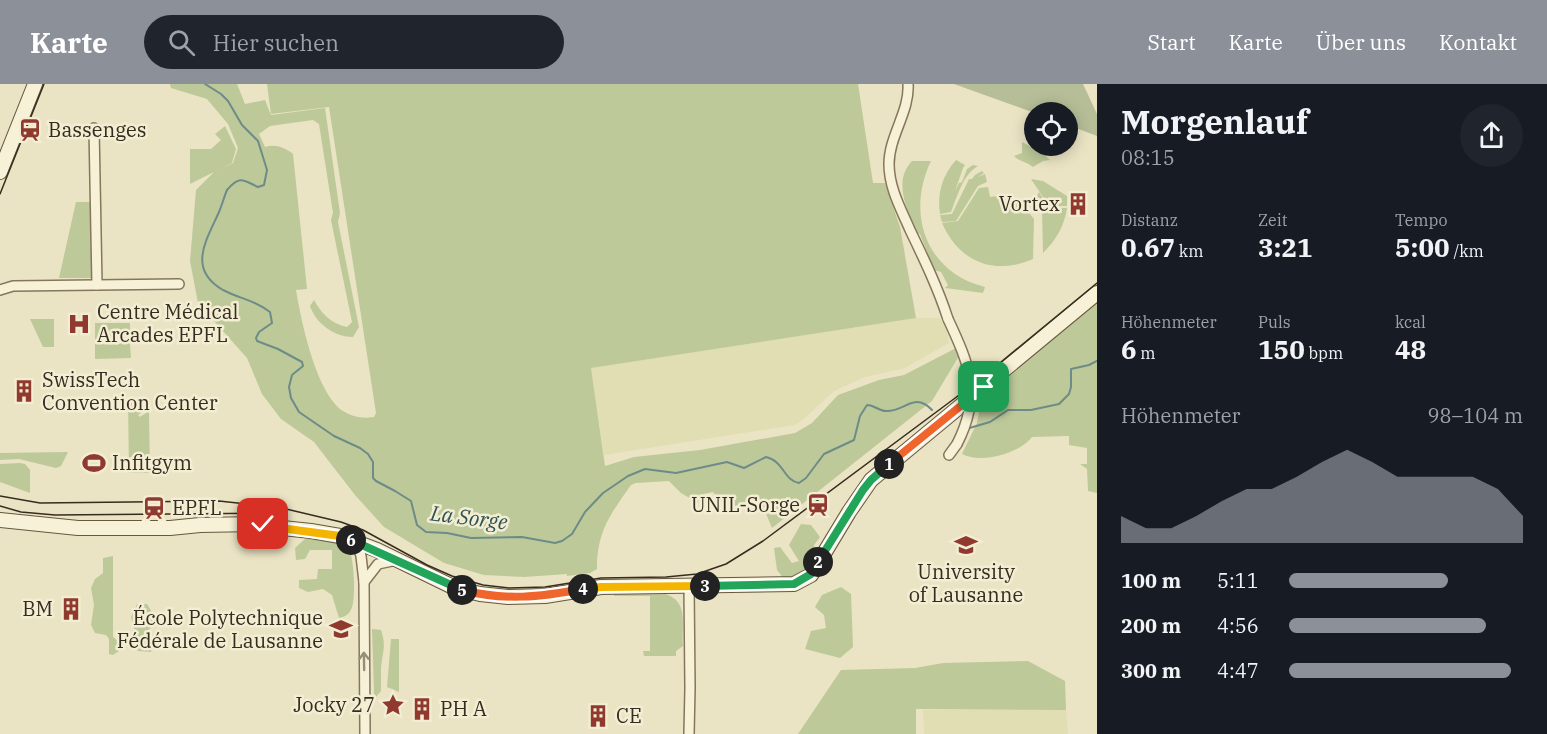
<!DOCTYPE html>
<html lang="de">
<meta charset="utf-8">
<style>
body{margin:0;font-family:"IBM Plex Serif",serif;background:#20242c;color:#f1f3f6;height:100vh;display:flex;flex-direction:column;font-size:22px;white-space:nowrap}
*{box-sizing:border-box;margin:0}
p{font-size:20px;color:#9ea1a6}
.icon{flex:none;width:33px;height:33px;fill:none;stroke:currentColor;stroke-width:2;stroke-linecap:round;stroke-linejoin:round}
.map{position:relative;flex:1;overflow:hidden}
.panel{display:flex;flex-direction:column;background:#171b24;width:450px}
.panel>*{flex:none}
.controls{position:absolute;left:1024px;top:18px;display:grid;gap:12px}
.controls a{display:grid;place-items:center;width:54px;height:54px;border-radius:50%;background:#171b24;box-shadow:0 3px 15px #0003;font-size:30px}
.pin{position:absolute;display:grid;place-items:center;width:51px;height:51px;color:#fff;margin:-26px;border-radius:12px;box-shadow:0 3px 9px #0006}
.km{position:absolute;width:30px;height:30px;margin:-15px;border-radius:50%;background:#222;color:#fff;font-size:16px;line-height:30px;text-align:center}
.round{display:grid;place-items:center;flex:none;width:63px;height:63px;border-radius:32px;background:#20242c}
.head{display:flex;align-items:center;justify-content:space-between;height:102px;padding:0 24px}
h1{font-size:33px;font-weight:800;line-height:45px}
.stats{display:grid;grid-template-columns:repeat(3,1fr);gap:9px;height:102px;padding:6px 24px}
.stats div{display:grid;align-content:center}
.stats b{font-size:26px;font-weight:800}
.stats small{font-size:16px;font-weight:400}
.stats p{font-size:16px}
.chart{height:168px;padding:12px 24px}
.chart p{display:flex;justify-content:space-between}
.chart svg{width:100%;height:108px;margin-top:6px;fill:#8c9099;opacity:.7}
ul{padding:0 24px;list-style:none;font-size:20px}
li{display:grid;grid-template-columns:96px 72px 1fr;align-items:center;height:45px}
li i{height:15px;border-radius:8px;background:#8c9099}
header{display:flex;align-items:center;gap:36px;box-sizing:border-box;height:84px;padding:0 30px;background:#8c9099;color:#fff}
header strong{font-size:28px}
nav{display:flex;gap:33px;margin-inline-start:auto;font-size:21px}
.search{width:420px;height:54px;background:#20242c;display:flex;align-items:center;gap:15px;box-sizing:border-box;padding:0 21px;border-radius:33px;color:#9ea1a6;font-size:22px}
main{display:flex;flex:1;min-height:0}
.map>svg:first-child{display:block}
.farmland{fill:#e0deb2}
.green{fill:#bdc999}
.cemetery{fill:#b5be97}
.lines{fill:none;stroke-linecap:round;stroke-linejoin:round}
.stream{stroke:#6d8c88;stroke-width:2}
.street-casing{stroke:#85765c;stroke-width:12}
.secondary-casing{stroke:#67573f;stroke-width:16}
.street{stroke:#f7f1d7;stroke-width:9}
.secondary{stroke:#f7f1d7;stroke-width:14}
.tram{stroke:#362c1f;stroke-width:1.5}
.street-bridge-casing{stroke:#85765c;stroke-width:12;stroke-linecap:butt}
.street-bridge{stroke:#f7f1d7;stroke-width:9}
.oneway{stroke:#968e7b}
.split-1-casing{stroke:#fff;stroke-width:12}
.split-2-casing{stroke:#fff;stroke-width:12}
.split-3-casing{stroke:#fff;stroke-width:12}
.split-4-casing{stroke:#fff;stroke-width:12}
.split-5-casing{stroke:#fff;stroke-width:12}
.split-6-casing{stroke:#fff;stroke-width:12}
.split-7-casing{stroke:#fff;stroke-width:12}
.split-1{stroke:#f0652b;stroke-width:8}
.split-2{stroke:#22a559;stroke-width:8}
.split-3{stroke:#22a559;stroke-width:8}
.split-4{stroke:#f5b400;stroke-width:8}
.split-5{stroke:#f0652b;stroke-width:8}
.split-6{stroke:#22a559;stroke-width:8}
.split-7{stroke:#f5b400;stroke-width:8}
.labels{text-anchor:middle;stroke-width:5;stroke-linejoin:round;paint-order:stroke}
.poi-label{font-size:20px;fill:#362c1f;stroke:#f3eed3;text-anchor:start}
.water-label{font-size:21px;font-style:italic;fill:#2f5354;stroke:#f3eed3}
</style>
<header>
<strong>Karte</strong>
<div class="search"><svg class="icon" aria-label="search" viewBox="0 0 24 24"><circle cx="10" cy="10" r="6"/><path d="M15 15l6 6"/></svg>Hier suchen</div>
<nav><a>Start</a><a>Karte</a><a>Über uns</a><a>Kontakt</a></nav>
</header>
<main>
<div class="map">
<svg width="1097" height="650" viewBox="0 0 1097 650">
<rect width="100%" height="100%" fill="#ebe4c4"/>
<!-- farmland -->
<g class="farmland">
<polygon points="916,234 940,234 947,248 949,259 905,284 865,293 834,307 804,335 795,341 604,371 591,284"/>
<polygon points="923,626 1066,626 1068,650 924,650"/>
</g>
<!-- green -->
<g class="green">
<path d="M170,0H237L245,20L265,16L271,31L325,24L340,129L338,138L359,243L353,253C335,253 316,240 310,222L314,216C321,229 331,240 347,243L352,238L331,136L333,129L319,40L313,36L270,42L259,50L265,63C275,60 284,63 293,70L307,205L296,206C301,236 316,309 343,327C352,333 363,335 374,333L376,329L329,23L271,30L267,0H858L873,99H885L900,143L916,234L591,284L605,382L634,373L700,366L795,349L812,339L838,311L879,296L904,291L958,263L959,272L932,317L772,444L759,413L727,425L713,408L699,411L698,419L681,409L669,397L636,399L631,401C610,431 597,447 597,485L590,489L567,492V490L524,493L484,491L444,479L384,443L355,411L314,358L281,335L262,310L247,274L198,219L190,177L196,106L214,88L190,100V65H211L221,56L215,50L225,42L236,65L232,79L221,85L233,79L238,64L228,40L207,15L171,4Z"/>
<path d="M1022,58L1041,68L1050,76L1043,77L1033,83C1028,78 1018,77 1014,72L1022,69Z"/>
<path d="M956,76L965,81L963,84L955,107L959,99L962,98L967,85L973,81L978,82C963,90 957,113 951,128L940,130C937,109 942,92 956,76Z"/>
<path d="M912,77H931C906,129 925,188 985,203L983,209L945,204L948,201L941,188L934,186L920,150L917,149C908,127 892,98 912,77Z"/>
<polygon points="982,87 984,89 978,93 985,90 987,98 978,102 956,137 942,138 940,131 952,130 969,95 972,95 975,91"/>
<polygon points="1031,95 1043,97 1067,112 1067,122 1049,122"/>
<path d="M988,103L990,113C1008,110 1024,121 1034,135L1033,175C994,192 959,178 942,139L958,137L979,104Z"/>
<path d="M1039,108L1049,124H1067C1064,143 1056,156 1043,169L1042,127L1037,112Z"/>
<polygon points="76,118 93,118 94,194 59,194"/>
<path d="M1097,218V409L1088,407L1087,385L1080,380H1087V364L1069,361V352L1032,353C1019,370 981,380 962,370L977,339L981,316Z"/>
<polygon points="30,235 54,235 54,263 43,263"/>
<polygon points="95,239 130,239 130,255 127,255 123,248 115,247 112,256 116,261 125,258 130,260 131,274 95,275"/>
<polygon points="142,314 142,328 138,331 140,333 149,327 150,389 129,389 128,315"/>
<polygon points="68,368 61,382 56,384 19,375 0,376 0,369"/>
<polygon points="20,379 25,380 30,386 30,409 0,398 0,380"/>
<polygon points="801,440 811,441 820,453 814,461 817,473 805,493 784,495 777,486 774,464 780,463 792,479 799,477 789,461"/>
<path d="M307,453C316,455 343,457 348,463C354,470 356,514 352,523C350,530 345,533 339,534L332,511L323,505L308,508L299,504V496L317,495L318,485H332V466H310L305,475L296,476L295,464Z"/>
<polygon points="113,472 113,553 121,560 119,567 113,571 109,570 109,555 106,551 95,549 91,541 94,521 91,504 95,495 103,489 103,474"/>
<polygon points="841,503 851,510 853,563 840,574 805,565 811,547 826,544 824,531 815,523 822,511"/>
<path d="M614,509C635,509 677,500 682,528C684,539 682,551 683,562L676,567V572H644L643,567H650V512H614Z"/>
<polygon points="137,520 147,520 153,530 153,541 147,548 153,556 151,568 138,567 133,559 135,548 131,533"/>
<path d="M372,545L381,546C387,563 382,569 381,586C381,593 381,600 381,607L376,613L374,610Z"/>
<polygon points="391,555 399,555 399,608 387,603"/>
<polygon points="1028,577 1065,597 1066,626 916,625 916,650 798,650 841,586 915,584 943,579"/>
</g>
<!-- cemetery -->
<polygon class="cemetery" points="954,0 1083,0 1097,30 1097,52 1068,41 1068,28 1035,29"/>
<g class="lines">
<!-- stream -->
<g class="stream">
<path d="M205,0L221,10L228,17L242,41L258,57L267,86L264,101L258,103C243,96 240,91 227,106C224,113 222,121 219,128C206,157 187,185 223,206C240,215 253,215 270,228L272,239L259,248L256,254L257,257L278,265L302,278L303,282L292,291L289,303L291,314L299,328L334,352L360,364L368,370L373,378V394L376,397L395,407L411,417L417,441L426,448L447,449L471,454L522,453L555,459L562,457L572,450L585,428L603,409L628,392L645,385L676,389L727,378L744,384L766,373C784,377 784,397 799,399L806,394L824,370L854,356L860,332L867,321C875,321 878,327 886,327C905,328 914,307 932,326"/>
<polyline points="966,345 990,338 1008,326 1031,326 1059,320 1069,310 1071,303 1071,285 1089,281 1097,277"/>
</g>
<!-- street casing -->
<g class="street-casing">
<g id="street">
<path d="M908,0C910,27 889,52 889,80C889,104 901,125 910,146C924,175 938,204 948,235"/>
<polyline points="94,44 97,201"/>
<polyline points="0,206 13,202 179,200"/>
<polyline points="949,371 957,360"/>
<polyline points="357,458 361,472 364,498 365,650"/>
<polyline points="364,498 378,480 397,476"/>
<polyline points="689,650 690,604 689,502"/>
</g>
</g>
<!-- secondary casing -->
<g class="secondary-casing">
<g id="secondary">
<polyline points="0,88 35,0"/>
<polyline points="0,436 78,444 170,444 200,441 263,440 273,443 311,447 340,452 377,466 455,504 480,510 508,513 545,512 601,503 794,500 811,491 849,428 871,396 1097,209"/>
</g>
</g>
<!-- street -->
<use href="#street" class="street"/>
<!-- secondary -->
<use href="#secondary" class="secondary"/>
<!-- tram -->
<g class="tram">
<polyline points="0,110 44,0"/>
<polyline points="0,412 40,419 219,417 282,424 341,438 363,446 427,481 452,492 483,501 509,504 545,503 601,494 666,493 697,490 726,480 763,457 978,297 1097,199"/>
<polyline points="0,422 21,428 55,431 273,429"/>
</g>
<!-- street-bridge casing -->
<g class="street-bridge-casing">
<path id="street-bridge" d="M948,235C970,282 982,311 957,360"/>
</g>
<!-- street-bridge -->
<use href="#street-bridge" class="street-bridge"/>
</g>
<!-- one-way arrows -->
<defs><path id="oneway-shaft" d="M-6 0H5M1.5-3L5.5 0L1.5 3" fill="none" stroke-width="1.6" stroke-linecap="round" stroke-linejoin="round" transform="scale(1.5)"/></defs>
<use class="oneway" href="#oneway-shaft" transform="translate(364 577) rotate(-91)"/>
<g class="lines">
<!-- split-1 casing -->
<g class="split-1-casing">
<polyline id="split-1" points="889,380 984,303"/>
</g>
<!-- split-2 casing -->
<g class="split-2-casing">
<polyline id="split-2" points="818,478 863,406 871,396 889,380"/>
</g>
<!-- split-3 casing -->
<g class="split-3-casing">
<polyline id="split-3" points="705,502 794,500 811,490 818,478"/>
</g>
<!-- split-4 casing -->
<g class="split-4-casing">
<polyline id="split-4" points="583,505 601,503 705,502"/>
</g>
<!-- split-5 casing -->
<g class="split-5-casing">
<path id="split-5" d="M462,506C505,517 540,513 583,505"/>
</g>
<!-- split-6 casing -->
<g class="split-6-casing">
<polyline id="split-6" points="351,456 462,506"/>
</g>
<!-- split-7 casing -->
<g class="split-7-casing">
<polyline id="split-7" points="263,440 273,443 340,452 351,456"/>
</g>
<!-- split-1 -->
<use href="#split-1" class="split-1"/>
<!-- split-2 -->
<use href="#split-2" class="split-2"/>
<!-- split-3 -->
<use href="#split-3" class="split-3"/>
<!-- split-4 -->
<use href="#split-4" class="split-4"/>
<!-- split-5 -->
<use href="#split-5" class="split-5"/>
<!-- split-6 -->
<use href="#split-6" class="split-6"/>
<!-- split-7 -->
<use href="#split-7" class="split-7"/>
</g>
<!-- icons -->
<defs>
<g id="station-bare" transform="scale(1.8)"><path d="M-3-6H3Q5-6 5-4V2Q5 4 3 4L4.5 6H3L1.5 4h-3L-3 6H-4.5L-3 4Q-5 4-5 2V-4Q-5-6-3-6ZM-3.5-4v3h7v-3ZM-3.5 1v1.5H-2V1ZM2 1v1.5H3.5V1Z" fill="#903a2f" stroke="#f3eed3" stroke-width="2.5" paint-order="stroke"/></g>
<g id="building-bare" transform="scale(1.8)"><path d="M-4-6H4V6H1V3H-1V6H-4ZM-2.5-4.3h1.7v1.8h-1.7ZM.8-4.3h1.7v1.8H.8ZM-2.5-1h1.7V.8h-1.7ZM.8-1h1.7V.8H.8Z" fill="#903a2f" stroke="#f3eed3" stroke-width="2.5" paint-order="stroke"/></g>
<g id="hospital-bare" transform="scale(1.8)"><path d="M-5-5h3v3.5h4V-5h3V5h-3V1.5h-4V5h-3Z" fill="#903a2f" stroke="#f3eed3" stroke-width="2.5" paint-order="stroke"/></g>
<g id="stadium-bare" transform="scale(1.8)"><path d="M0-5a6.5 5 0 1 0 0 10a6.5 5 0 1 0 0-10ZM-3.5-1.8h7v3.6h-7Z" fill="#903a2f" stroke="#f3eed3" stroke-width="2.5" paint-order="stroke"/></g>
<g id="university-bare" transform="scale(1.8)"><path d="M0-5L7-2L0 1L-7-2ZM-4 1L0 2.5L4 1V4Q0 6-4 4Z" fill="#903a2f" stroke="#f3eed3" stroke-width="2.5" paint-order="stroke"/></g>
<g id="sight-bare" transform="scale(1.8)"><path d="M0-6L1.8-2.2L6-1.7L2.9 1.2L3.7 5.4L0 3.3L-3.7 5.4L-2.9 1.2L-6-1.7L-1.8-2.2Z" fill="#903a2f" stroke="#f3eed3" stroke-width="2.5" paint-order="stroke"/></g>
</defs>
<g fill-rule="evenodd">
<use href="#station-bare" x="30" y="46"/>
<use href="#building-bare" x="1078" y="120"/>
<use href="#hospital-bare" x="79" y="240"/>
<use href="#building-bare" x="24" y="307"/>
<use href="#stadium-bare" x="94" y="379"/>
<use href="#station-bare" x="818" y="421"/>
<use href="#station-bare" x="154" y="424"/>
<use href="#university-bare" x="966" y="461"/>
<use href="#building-bare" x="71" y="525"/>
<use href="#university-bare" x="341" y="545"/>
<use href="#sight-bare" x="393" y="621"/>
<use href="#building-bare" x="422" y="625"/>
<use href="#building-bare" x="598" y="632"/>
</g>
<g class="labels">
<!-- poi labels -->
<g class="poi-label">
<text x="48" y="53">Bassenges</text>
<text x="1060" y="127" text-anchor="end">Vortex</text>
<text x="97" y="235">Centre Médical<tspan x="97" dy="23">Arcades EPFL</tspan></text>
<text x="42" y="303">SwissTech<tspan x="42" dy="23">Convention Center</tspan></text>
<text x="112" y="386">Infitgym</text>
<text x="800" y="428" text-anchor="end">UNIL-Sorge</text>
<text x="172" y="431">EPFL</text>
<text x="966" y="495" text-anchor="middle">University<tspan x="966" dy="23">of Lausanne</tspan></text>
<text x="53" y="532" text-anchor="end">BM</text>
<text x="323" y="541" text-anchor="end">École Polytechnique<tspan x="323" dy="23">Fédérale de Lausanne</tspan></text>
<text x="375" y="628" text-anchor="end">Jocky 27</text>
<text x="440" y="632">PH A</text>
<text x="616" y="639">CE</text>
</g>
<!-- water labels -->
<g class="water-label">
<text transform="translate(469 434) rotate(7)" y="7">La Sorge</text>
</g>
</g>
</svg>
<div class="controls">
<a><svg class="icon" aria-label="locate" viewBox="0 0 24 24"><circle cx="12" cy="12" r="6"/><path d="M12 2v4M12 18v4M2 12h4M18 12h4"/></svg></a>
</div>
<div class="pin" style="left:984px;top:303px;background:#1e9e55"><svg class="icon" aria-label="arrive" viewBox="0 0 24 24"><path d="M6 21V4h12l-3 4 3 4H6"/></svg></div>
<div class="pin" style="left:263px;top:440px;background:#d93025"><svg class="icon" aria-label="check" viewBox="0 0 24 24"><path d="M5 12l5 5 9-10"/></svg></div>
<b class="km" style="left:889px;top:380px">1</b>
<b class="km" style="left:818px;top:478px">2</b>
<b class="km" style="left:705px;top:502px">3</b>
<b class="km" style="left:583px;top:505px">4</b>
<b class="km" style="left:462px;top:506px">5</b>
<b class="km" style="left:351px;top:456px">6</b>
</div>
<section class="panel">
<div class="head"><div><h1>Morgenlauf</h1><p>08:15</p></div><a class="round"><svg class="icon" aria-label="share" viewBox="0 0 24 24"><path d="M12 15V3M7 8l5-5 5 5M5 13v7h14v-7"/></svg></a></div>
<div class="stats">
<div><p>Distanz</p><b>0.67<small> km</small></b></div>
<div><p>Zeit</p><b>3:21</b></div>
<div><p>Tempo</p><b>5:00<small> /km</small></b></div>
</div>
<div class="stats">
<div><p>Höhenmeter</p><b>6<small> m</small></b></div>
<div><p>Puls</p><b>150<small> bpm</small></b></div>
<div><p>kcal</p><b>48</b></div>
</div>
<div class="chart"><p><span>Höhenmeter</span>98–104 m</p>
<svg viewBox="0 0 160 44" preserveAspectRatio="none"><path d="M0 44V33L10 38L20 38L30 33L40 27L50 22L60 22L70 17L80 11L90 6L100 11L110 17L120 17L130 17L140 17L150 22L160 33V44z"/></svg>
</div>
<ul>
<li><b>100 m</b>5:11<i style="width:68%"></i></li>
<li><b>200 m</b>4:56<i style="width:84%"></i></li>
<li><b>300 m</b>4:47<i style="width:95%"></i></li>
</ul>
</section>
</main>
